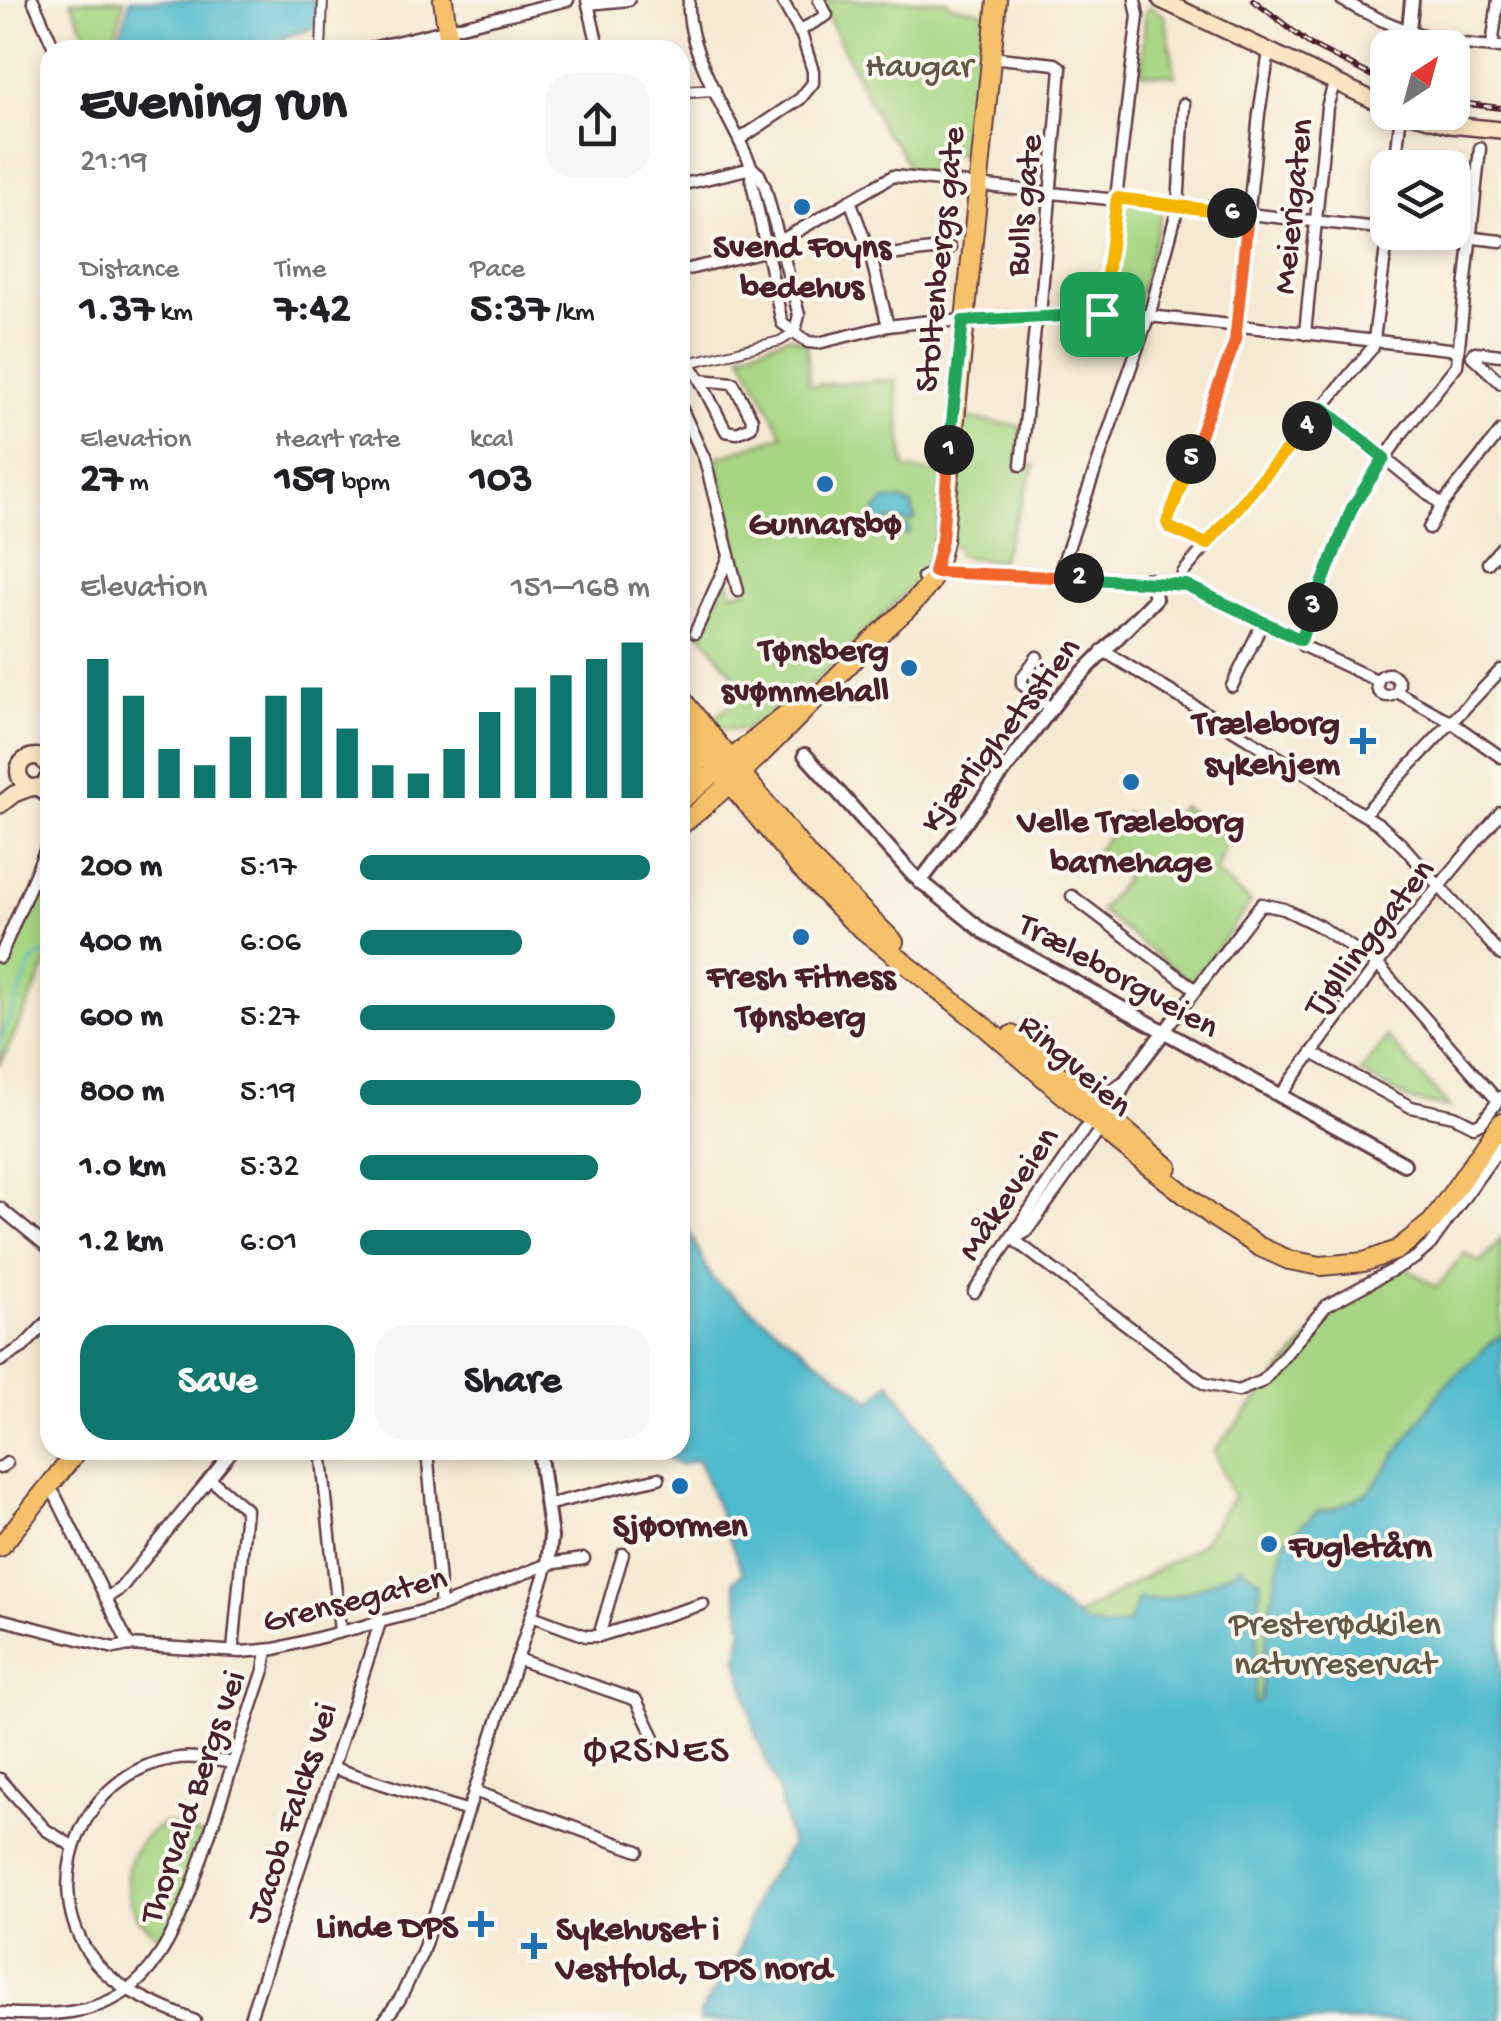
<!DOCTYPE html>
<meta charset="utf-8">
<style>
body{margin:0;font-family:"Gochi Hand",sans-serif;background:#f6f6f6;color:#202124;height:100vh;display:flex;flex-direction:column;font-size:38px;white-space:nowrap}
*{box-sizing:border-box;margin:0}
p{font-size:32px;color:#757577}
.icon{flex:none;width:55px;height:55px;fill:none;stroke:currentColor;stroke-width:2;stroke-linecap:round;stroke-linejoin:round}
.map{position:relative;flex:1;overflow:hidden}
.side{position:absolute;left:40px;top:40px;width:650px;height:1420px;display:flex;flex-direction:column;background:#fff;border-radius:30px;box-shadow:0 5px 15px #0003}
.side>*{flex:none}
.needle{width:65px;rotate:36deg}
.controls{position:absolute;left:1370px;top:30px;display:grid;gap:20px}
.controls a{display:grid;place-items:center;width:100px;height:100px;border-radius:20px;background:#fff;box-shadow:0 5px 15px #0003;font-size:50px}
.pin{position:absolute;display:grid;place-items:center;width:85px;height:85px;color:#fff;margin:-42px;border-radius:20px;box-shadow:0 5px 15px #0006}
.km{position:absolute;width:50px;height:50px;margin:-25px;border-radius:50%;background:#222;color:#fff;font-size:28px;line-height:50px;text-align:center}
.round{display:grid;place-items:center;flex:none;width:105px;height:105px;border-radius:30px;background:#f6f6f6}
.overview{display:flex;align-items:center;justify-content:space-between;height:170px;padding:0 40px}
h1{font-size:55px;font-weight:800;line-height:75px}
.stats{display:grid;grid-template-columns:repeat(3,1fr);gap:15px;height:170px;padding:10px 40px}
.stats div{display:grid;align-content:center}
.stats b{font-size:42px;font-weight:800}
.stats small{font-size:28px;font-weight:400}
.stats p{font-size:28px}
.chart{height:280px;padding:20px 40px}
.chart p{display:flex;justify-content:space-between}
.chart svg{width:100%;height:180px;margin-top:10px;stroke:#0f766e;stroke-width:6}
.cta{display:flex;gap:20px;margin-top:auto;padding:20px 40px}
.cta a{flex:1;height:115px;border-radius:30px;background:#0f766e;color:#fff;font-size:40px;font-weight:800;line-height:115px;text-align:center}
.cta a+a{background:#f6f6f6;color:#202124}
ul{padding:0 40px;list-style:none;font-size:32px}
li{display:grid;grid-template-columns:160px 120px 1fr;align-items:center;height:75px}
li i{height:25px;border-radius:12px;background:#0f766e}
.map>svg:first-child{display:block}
.green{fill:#a6d583;stroke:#787a57;stroke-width:2.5}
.water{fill:#50bacd;stroke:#4d6c7c;stroke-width:2.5}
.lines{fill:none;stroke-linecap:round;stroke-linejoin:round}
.stream{stroke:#50bacd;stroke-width:2.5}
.pedestrian-casing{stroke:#643d44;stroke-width:12}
.minor-casing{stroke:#643d44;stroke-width:15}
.tertiary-casing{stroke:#643d44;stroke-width:18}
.secondary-casing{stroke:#643d44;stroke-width:20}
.primary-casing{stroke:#643d44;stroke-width:22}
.pedestrian{stroke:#fff;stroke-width:8}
.minor{stroke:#fff;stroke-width:10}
.tertiary{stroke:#fff;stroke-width:12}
.secondary{stroke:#fbe6c4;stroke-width:15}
.primary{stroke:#f5c16b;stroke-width:18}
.rail-casing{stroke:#4a1f2b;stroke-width:6}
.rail{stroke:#fbf7ec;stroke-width:2.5;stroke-dasharray:8;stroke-linecap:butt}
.split-1-casing{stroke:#fff;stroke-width:20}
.split-2-casing{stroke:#fff;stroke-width:20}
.split-3-casing{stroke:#fff;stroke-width:20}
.split-4-casing{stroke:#fff;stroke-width:20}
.split-5-casing{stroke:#fff;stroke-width:20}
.split-6-casing{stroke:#fff;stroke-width:20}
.split-7-casing{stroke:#fff;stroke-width:20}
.split-1{stroke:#22a559;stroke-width:12}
.split-2{stroke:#f0652b;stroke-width:12}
.split-3{stroke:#22a559;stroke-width:12}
.split-4{stroke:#22a559;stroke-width:12}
.split-5{stroke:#f5b400;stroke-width:12}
.split-6{stroke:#f0652b;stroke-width:12}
.split-7{stroke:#f5b400;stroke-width:12}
.poi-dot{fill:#1f6fb2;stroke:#fbf7ec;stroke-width:4}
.labels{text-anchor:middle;stroke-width:8;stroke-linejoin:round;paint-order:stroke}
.park-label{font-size:35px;fill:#665645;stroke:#fbf7ec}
.street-label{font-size:35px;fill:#4a1f2b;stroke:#fbf7ec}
.poi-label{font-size:35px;font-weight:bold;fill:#4a1f2b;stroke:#fbf7ec}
.quarter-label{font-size:40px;letter-spacing:2.5px;fill:#4a1f2b;stroke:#fbf7ec}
</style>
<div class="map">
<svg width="1501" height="2021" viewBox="0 0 1501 2021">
<rect width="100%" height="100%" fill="#fbf7ec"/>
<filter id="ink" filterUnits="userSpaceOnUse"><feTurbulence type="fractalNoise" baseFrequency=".01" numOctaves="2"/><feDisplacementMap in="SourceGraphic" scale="20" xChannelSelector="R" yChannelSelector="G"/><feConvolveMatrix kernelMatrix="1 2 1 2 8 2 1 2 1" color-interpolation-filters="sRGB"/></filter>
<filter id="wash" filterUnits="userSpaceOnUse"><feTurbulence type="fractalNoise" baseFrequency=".0048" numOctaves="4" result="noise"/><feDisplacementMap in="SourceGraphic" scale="40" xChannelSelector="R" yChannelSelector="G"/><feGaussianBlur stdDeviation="2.25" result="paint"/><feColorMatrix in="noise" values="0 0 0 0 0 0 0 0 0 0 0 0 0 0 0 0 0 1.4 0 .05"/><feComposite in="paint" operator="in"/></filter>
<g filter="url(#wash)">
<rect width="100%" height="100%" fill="#f6e9d3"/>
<!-- green -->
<g class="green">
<polygon points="71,0 124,0 112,50 93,50"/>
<polygon points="823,0 948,0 949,5 983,11 985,19 972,155 933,152 930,172 910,170 897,144 885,134 827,15"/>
<polygon points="1149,6 1165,16 1176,76 1142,73 1145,13"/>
<polygon points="1117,200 1164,204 1134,315 1103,311"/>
<polygon points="790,336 807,343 809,385 895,380 905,469 945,474 936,541 925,573 820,678 745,730 714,728 709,722 734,702 736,690 741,685 701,633 727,576 732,593 747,590 716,458 783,435 741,353"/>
<polygon points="963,418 1021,426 1019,465 1035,466 1000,562 959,556 956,546 948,543"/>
<polygon points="1182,806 1226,837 1216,874 1251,902 1192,983 1100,911 1126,878 1095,853 1126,813 1148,830 1162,828"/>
<polygon points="34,897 50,902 50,958 0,1065 0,977"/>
<polygon points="1387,1037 1450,1108 1412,1101 1360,1073"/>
<polygon points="1501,1239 1501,2016 1070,1620 1201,1544 1233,1497 1214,1451 1330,1313 1402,1266 1437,1287 1465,1253 1480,1263"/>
<path d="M166,1823L209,1838L168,1943C156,1933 140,1924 134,1910C117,1875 132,1838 166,1823Z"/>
</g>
<!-- water -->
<g class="water">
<polygon points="130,0 317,0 317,27 283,37 284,45 274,50 116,50"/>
<polygon points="886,500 900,500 912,505 915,519 911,522 889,519 885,524 888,527 909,527 910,531 907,535 885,534 879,530 875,512"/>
<path d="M680,1213L713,1280L872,1401L890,1382L1031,1584L1084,1623L1105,1628L1129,1623L1138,1599C1173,1604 1211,1583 1241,1566L1261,1580L1254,1704L1260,1701L1269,1612L1285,1540L1317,1512L1336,1508L1370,1491L1445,1385L1501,1334V2021H699L700,2013L736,1959L758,1892L791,1846L778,1790L756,1735L738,1659L743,1626L734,1580L743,1573L698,1460L679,1465L658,1450H680Z"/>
</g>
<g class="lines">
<!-- stream -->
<polyline class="stream" points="0,1042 32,962 41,955 50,954"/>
</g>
</g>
<g filter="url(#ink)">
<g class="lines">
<!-- pedestrian casing -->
<g class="pedestrian-casing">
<g id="pedestrian">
<polyline points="321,50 323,0"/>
<polyline points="680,365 780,341 795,332"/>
</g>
</g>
<!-- minor casing -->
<g class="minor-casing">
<g id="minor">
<polyline points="33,0 55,50"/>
<polyline points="587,0 599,50"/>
<path d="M689,0C685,53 732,119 752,168L759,174L765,187L799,315L795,331"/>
<path d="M1342,0C1390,28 1445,46 1501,47"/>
<polyline points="588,4 629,0"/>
<polyline points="799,31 827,15 819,0"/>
<polyline points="1492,47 1498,0"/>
<polyline points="363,50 568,0"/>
<polyline points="990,57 1055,64 1061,68 1040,315 1035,328 1021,465"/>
<polyline points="680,92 715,90"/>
<polyline points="740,139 800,99 813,83 813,71 802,36 782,0"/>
<polyline points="752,168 751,178 782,323 808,342 818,343 888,326 930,321 994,321 1040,315 1102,314 1138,16 1135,0"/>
<polyline points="1395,168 1401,112"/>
<polyline points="680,185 752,168"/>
<polyline points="850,200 871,257 888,326"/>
<polyline points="1420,232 1501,241"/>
<polyline points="871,257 950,248"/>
<polyline points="680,271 761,252 893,176 1388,229"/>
<polyline points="1149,316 1458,350"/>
<polyline points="1305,334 1327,107 1334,84"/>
<polyline points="1501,355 1475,352 1472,356 1501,383"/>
<polyline points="689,362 700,380 733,383 752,419 751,427 737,433 726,431 700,380"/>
<polyline points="680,405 705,460 738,591"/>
<polyline points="1323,408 1442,505"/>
<polyline points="1429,528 1442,505 1501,431"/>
<polyline points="1207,544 1170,528 1167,523 1235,342 1259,114 1269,52"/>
<polyline points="1488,563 1501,548"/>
<polyline points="1183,573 1373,347 1388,232"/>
<polyline points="923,577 934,572 1177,583 1301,640 1303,646 1378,681"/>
<polyline points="1058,577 1151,309 1178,207 1184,104"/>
<polyline points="695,633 729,557"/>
<polyline points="1301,640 1340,535 1362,492 1403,432 1457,365 1480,148"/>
<polyline points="1102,650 1311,777 1349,806 1379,824 1403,846 1501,955"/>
<polyline points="1037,657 1022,678 1022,684 1050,708"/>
<circle cx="1388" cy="685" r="11"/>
<polyline points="1232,686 1263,622"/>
<polyline points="1397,692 1451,722 1501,757"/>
<polyline points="36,788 50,801"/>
<polyline points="1364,814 1501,670"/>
<polyline points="1072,896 1196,990"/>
<polyline points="0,957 50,839"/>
<polyline points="1163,1033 1261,904 1284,909 1319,926 1377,964 1498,1101"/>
<polyline points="1312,1053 1411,1107 1454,1116 1474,1126 1482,1122 1501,1097"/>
<polyline points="1280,1096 1406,926 1501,812"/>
<polyline points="0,1208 50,1249"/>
<polyline points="1013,1239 1205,1384 1238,1391 1263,1381 1326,1306 1415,1258 1430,1245 1501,1146"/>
<polyline points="1014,1239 1026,1232 1101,1128"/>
<polyline points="974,1292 1091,1120"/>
<polyline points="0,1361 23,1347 50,1319"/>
<polyline points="321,1450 340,1631"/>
<polyline points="427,1450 441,1606"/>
<polyline points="0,1468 7,1463"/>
<polyline points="210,1479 246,1509 233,1651"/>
<polyline points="47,1488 55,1495 129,1645"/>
<polyline points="546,1505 659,1478"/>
<polyline points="106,1598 120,1589 233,1450"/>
<polyline points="532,1616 586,1636 599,1636 703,1604"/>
<polyline points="0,1619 114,1648 129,1645 241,1652 275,1649 441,1606 548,1564 584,1559"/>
<polyline points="599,1636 623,1554"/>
<polyline points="517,1659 636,1700 654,1737"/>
<polyline points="333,1768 468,1811"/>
<polyline points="0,1779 46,1830 74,1847"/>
<polyline points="474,1791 638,1851"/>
<path d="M0,2013C113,2021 151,1994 191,1890L264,1670L267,1650"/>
<path d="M195,2021C156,2004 111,1989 87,1951C40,1877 86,1773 172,1759C193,1755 213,1760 233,1763"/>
<polyline points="249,2021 381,1620"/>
<polyline points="384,2021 400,1999 422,1953 548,1564"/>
</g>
</g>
<!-- tertiary casing -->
<g class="tertiary-casing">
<g id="tertiary">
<polyline points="1407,48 1412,0"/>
<polyline points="805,755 913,875 984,932 1404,1164"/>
<polyline points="920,882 1063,693 1155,599 1153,585 1147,580"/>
<polyline points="1094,1115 1113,1091 1124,1083"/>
<polyline points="1105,1122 1126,1081 1163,1033"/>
<polyline points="539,1450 551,1537 548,1564"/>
</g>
</g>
<!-- secondary casing -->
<g class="secondary-casing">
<g id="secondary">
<polyline points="1161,0 1388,107"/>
<polyline points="1404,112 1450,125 1501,130"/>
<path d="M50,769L41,757C18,753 10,777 30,788L43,786L50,775"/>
<polyline points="0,805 14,794 30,788"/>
</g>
</g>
<!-- primary casing -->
<g class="primary-casing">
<g id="primary">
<polyline points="443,0 450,50"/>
<polyline points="680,697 809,857 894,942"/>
<polyline points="680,723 799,867 852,921 983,1025 1117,1141 1216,1219 1260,1247 1289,1260 1321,1266 1364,1262 1397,1250 1432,1222 1501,1123"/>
<polyline points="692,738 696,767 692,791"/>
<polyline points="680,801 807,697"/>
<path d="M680,826C749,771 807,707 869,644C888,625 914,606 929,584C937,571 940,555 943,540L997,0"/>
<polyline points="1012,1035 1168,1167"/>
<polyline points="0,1547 78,1450"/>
</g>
</g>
<!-- pedestrian -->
<use href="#pedestrian" class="pedestrian"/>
<!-- minor -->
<use href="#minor" class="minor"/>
<!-- tertiary -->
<use href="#tertiary" class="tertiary"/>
<!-- secondary -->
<use href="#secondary" class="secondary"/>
<!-- primary -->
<use href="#primary" class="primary"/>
<!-- rail casing -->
<g class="rail-casing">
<g id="rail">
<polyline points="1253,0 1311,45 1388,84"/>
<polyline points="1452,102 1501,108"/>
</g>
</g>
<!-- rail -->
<use href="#rail" class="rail"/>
</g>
</g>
<g class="lines" filter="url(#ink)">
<!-- split-1 casing -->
<g class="split-1-casing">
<polyline id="split-1" points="949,450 963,321 1102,314"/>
</g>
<!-- split-2 casing -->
<g class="split-2-casing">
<polyline id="split-2" points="949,450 942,540 934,572 1079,578"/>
</g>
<!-- split-3 casing -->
<g class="split-3-casing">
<polyline id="split-3" points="1079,578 1186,585 1301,640 1313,607"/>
</g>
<!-- split-4 casing -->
<g class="split-4-casing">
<polyline id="split-4" points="1307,426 1323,408 1384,458 1352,508 1313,607"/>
</g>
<!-- split-5 casing -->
<g class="split-5-casing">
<polyline id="split-5" points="1191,459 1167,523 1170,528 1207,544 1307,426"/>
</g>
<!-- split-6 casing -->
<g class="split-6-casing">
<polyline id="split-6" points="1191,459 1235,342 1248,214 1232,213"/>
</g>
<!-- split-7 casing -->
<g class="split-7-casing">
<polyline id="split-7" points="1102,314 1117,198 1232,213"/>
</g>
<!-- split-1 -->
<use href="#split-1" class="split-1"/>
<!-- split-2 -->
<use href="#split-2" class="split-2"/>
<!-- split-3 -->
<use href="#split-3" class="split-3"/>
<!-- split-4 -->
<use href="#split-4" class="split-4"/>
<!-- split-5 -->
<use href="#split-5" class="split-5"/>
<!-- split-6 -->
<use href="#split-6" class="split-6"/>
<!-- split-7 -->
<use href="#split-7" class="split-7"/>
</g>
<!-- markers -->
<g class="poi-dot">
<circle cx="802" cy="207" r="10"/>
<circle cx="825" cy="484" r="10"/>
<circle cx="909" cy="668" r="10"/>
<path d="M1358 726h10v10h10v10h-10v10h-10v-10h-10v-10h10z"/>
<circle cx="1131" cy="782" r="10"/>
<circle cx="801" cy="937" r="10"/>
<circle cx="680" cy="1486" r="10"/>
<circle cx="1269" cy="1544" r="10"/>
<path d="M476 1909h10v10h10v10h-10v10h-10v-10h-10v-10h10z"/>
<path d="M529 1931h10v10h10v10h-10v10h-10v-10h-10v-10h10z"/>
</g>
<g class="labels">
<!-- park labels -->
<g class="park-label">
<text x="919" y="75">Haugar</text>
<text x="1335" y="1633">Presterødkilen<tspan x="1335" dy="40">naturreservat</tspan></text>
</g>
<!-- street labels -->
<g class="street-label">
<text transform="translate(1021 205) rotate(-84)" y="12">Bulls gate</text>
<text transform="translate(1290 206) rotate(-84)" y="12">Meierigaten</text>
<text transform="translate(937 259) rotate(-84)" y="12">Stoltenbergs gate</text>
<text transform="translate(998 733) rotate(-52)" y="12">Kjærlighetsstien</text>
<text transform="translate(1367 936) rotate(-52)" y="12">Tjøllinggaten</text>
<text transform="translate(1120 973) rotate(29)" y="12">Træleborgveien</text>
<text transform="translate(1077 1063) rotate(41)" y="12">Ringveien</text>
<text transform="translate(1006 1192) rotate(-56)" y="12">Måkeveien</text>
<text transform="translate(354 1597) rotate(-14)" y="12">Grensegaten</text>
<text transform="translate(190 1796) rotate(-71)" y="12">Thorvald Bergs vei</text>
<text transform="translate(289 1812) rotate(-72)" y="12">Jacob Falcks vei</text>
</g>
<!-- poi labels -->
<g class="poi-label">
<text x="802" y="256">Svend Foyns<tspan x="802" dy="40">bedehus</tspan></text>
<text x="825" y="533">Gunnarsbø</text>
<text x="889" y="660" text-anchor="end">Tønsberg<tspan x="889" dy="40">svømmehall</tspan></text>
<text x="1340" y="733" text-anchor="end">Træleborg<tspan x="1340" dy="40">sykehjem</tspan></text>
<text x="1131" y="831">Velle Træleborg<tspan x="1131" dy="40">barnehage</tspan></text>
<text x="801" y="986">Fresh Fitness<tspan x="801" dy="40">Tønsberg</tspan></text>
<text x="680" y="1535">Sjøormen</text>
<text x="1289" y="1556" text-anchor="start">Fugletårn</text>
<text x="458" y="1936" text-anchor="end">Linde DPS</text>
<text x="556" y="1938" text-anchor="start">Sykehuset i<tspan x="556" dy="40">Vestfold, DPS nord</tspan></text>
</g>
<!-- quarter labels -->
<g class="quarter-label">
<text x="657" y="1760">ØRSNES</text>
</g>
</g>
</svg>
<div class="controls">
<a><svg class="needle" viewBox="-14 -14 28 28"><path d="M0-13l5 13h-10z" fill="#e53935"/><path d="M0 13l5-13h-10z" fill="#757577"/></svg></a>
<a><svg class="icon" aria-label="layers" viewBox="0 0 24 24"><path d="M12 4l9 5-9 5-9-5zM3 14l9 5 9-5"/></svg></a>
</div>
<div class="pin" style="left:1102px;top:314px;background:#1e9e55"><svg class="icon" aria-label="arrive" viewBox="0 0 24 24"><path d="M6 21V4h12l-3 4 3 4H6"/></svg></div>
<b class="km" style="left:949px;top:450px">1</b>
<b class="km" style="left:1079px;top:578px">2</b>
<b class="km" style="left:1313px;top:607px">3</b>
<b class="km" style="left:1307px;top:426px">4</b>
<b class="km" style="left:1191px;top:459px">5</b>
<b class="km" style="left:1232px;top:213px">6</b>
<section class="side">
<div class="overview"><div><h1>Evening run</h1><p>21:19</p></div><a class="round"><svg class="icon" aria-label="share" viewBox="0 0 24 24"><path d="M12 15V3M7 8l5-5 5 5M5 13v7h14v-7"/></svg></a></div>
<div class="stats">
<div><p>Distance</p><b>1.37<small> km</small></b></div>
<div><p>Time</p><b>7:42</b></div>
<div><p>Pace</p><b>5:37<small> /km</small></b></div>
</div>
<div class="stats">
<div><p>Elevation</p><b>27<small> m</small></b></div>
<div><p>Heart rate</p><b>159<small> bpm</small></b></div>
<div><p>kcal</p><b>103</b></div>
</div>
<div class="chart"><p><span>Elevation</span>151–168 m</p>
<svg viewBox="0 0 160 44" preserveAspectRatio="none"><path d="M5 44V10M15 44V19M25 44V32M35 44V36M45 44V29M55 44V19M65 44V17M75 44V27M85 44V36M95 44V38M105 44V32M115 44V23M125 44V17M135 44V14M145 44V10M155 44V6"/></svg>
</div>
<ul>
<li><b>200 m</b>5:17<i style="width:100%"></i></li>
<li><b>400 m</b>6:06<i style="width:56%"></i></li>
<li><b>600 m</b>5:27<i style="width:88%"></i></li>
<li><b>800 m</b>5:19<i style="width:97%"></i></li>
<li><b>1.0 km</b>5:32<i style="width:82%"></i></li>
<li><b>1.2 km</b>6:01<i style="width:59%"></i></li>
</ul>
<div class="cta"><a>Save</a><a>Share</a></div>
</section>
</div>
